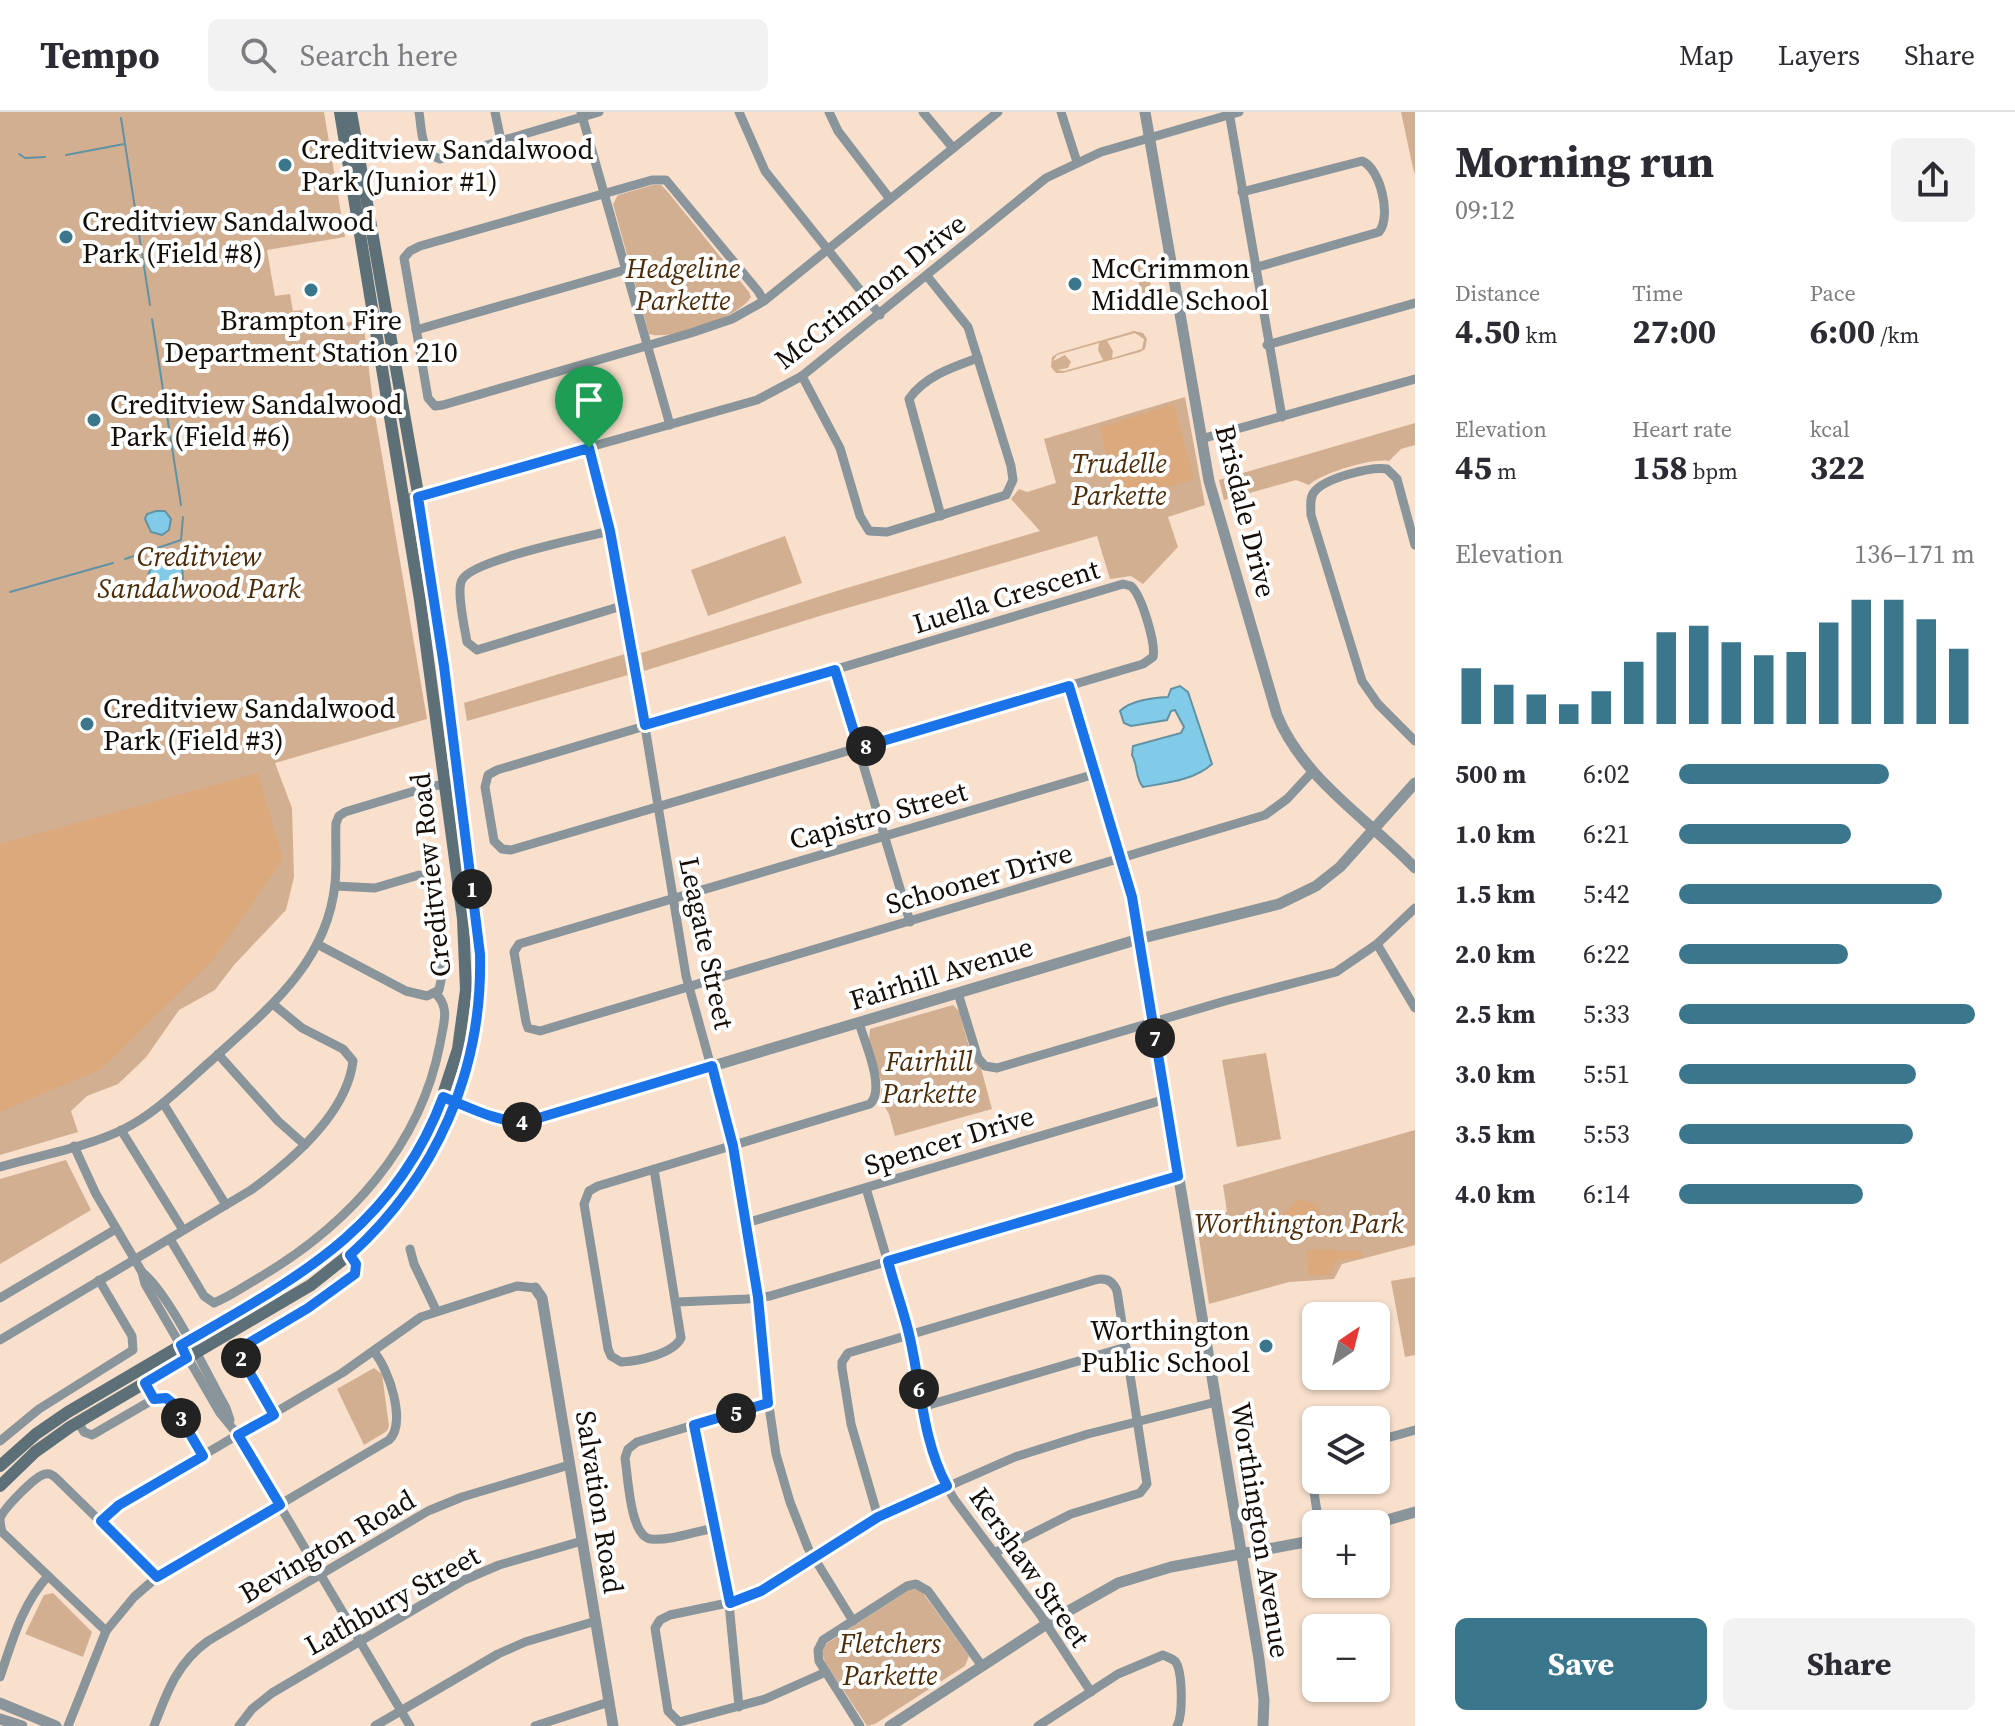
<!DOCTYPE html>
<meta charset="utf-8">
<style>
body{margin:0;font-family:"Source Serif 4",serif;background:#f2f2f3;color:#2b2b33;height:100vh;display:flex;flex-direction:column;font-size:30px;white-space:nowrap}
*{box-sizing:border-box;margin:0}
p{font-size:26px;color:#7c7c81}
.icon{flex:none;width:44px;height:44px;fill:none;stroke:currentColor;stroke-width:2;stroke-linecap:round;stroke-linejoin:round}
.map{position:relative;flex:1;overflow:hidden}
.drawer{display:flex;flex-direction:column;background:#fff;width:600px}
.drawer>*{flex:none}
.needle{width:52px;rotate:35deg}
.fabs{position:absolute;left:1302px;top:1190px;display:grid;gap:16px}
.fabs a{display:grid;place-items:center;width:88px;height:88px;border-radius:12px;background:#fff;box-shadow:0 2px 6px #0004;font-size:40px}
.pin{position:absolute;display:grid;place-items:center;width:68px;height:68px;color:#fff;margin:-82px -34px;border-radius:50% 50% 50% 0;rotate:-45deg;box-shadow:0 0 8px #0007}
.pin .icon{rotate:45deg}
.km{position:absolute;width:40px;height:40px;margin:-20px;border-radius:50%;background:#222;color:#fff;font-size:22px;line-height:40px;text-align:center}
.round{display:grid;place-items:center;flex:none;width:84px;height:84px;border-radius:12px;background:#f2f2f3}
.summary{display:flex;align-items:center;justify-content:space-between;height:136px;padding:0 40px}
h1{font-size:44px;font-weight:700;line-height:60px}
.metrics{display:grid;grid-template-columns:repeat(3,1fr);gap:12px;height:136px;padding:8px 40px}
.metrics div{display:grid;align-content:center}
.metrics b{font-size:34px;font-weight:700}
.metrics small{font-size:22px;font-weight:400}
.metrics p{font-size:22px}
.chart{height:224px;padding:16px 40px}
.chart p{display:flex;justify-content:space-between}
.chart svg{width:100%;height:144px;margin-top:8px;stroke:#3a778d;stroke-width:6}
.button{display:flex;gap:16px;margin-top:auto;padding:16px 40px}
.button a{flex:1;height:92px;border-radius:12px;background:#3a778d;color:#fff;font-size:32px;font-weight:700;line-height:92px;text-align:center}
.button a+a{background:#f2f2f3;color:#2b2b33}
ul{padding:0 40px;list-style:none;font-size:26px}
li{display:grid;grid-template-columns:128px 96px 1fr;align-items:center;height:60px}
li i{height:20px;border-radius:10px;background:#3a778d}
header{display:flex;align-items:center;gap:48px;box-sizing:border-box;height:112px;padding:0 40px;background:#fff;border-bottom:2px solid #e1e1e2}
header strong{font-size:38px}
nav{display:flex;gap:44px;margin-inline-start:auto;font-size:28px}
.search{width:560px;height:72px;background:#f2f2f3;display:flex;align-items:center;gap:20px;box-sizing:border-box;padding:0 28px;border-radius:12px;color:#7c7c81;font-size:30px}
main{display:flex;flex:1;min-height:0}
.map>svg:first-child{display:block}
.green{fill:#d2af91;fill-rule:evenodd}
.forest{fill:#dca97d}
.water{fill:#82cbe8;stroke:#6192a4;stroke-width:2}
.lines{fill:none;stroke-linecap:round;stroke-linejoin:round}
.stream{stroke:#6192a4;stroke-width:2}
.minor{stroke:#89959b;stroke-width:9}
.tertiary{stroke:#89959b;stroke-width:11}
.secondary{stroke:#5d6f77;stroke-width:12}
.route-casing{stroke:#fff;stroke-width:16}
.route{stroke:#1a73e8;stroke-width:10}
.poi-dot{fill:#3a778d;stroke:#fff;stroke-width:3}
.labels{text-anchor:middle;stroke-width:8;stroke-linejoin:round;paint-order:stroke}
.poi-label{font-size:28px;fill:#150e07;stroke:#fff;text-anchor:start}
.park-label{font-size:28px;font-style:italic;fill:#4d2c09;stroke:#fff}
.street-label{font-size:28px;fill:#150e07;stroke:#fff}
</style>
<header>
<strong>Tempo</strong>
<div class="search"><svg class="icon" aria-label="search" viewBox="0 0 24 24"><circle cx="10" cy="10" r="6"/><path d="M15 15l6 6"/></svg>Search here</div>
<nav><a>Map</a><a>Layers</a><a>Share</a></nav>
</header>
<main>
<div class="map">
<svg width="1415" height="1614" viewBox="0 0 1415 1614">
<rect width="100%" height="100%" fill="#f8e0cc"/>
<!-- green -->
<g class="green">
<polygon points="0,0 324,0 345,125 267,138 275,184 290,182 293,199 302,198 305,217 363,208 373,291 427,607 275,651 292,696 294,765 286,798 234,853 215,878 179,898 147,944 136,955 118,972 87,984 71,999 78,1020 0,1043"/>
<polygon points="1401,0 1415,0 1415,63 1413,56"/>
<path d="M653,73H661L667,79L749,180L751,185C740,205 671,229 649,222L613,92L618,83Z"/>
<polygon points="1147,145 1152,184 1141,186 1135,146"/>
<path d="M1134,219L1143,221L1147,227L1145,237L1140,240L1063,261H1056L1051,255L1052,245L1058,241ZM1135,221L1144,227L1142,237L1112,246L1113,239L1107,229ZM1099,231L1098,238L1103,248L1064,259L1057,258L1068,256L1071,250L1065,243L1053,249L1057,243Z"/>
<polygon points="1185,285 1205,393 1168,405 1178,435 1143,472 1131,464 1110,467 1097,424 823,503 644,559 641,541 840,478 1040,419 1011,387 1019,377 1027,380 1056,371 1044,327"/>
<path d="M1415,311V333L1401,337L1389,349C1372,346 1322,361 1309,373L1296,368L1224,388L1219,368Z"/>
<polygon points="785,424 802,471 708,504 691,458"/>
<polygon points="625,542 628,563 467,609 464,591"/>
<polygon points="953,893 959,899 972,945 981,956 992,997 895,1024 889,1002 881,988 882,972 869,928 870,917"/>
<polygon points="1266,941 1281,1027 1237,1035 1222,948"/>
<polygon points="1415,1018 1415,1133 1342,1152 1334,1167 1289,1170 1209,1192 1196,1106 1227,1100 1223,1073"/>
<polygon points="66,1048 91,1098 0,1152 0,1067"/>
<polygon points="1415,1165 1415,1243 1405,1245 1391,1169"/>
<polygon points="374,1256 382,1262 389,1314 387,1319 364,1333 337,1277"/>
<polygon points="917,1477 923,1481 969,1544 965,1554 875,1612 867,1614 825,1550 822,1540 826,1532 909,1478"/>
<polygon points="53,1481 92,1520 83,1545 25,1522 44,1483"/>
</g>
<!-- forest -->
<g class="forest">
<polygon points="1174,292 1194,367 1116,391 1100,315"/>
<polygon points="258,661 283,747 213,848 101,957 0,1000 0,732"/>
<polygon points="1299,1087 1317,1092 1321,1103 1333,1110 1326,1123 1294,1122 1282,1102"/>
<polygon points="1307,1137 1362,1139 1362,1146 1337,1148 1330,1163 1308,1163"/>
</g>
<!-- water -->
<g class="water">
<polygon points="156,399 165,399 171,407 169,418 162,423 151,420 145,407 147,402"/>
<path d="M171,442L182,450L183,467L181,471L155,473L148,466C149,452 160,447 171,442Z"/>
<path d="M1180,574L1188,580L1212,652C1195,668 1166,671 1143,675C1135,666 1138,653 1132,643L1133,634L1181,621L1184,615L1175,598L1171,599L1167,608L1131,614L1124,611L1120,599C1131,588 1153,586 1168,585L1171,577Z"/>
</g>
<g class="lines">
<!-- stream -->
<g class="stream">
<polyline points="121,6 150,193"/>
<polyline points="19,42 25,46 45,45"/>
<polyline points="66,43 124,32"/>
<polyline points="152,207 181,393"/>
<polyline points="125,447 181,428 183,405"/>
<polyline points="10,480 113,451"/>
</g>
<!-- minor -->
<g class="minor">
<path d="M419,0C422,18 420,41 440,47L599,0"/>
<polyline points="495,0 501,29"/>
<polyline points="581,0 670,313"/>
<polyline points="739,0 765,59 880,203"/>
<polyline points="829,0 838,19 890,87"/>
<polyline points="923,0 953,36"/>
<polyline points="1061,0 1077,50"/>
<polyline points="1229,0 1282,305"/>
<path d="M1242,80L1362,49C1380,56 1392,104 1379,120L1254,156"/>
<polyline points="764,189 758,179 666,68 652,68 420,134 410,139 404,146 428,286 435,294 443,293 691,221 732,207 764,189 998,0"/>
<polyline points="416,218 625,158"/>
<polyline points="1267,233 1415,191"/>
<polyline points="802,264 840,336 860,404 869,419 887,420 1006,383 1013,368 1011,354 968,215 927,164"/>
<polyline points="1201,327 1415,267"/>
<polyline points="589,336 610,419 625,493 686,864 733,1034 757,1175 762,1246 776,1342 790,1390 808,1436 853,1509"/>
<polyline points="402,388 757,288 802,264 1046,66 1101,40 1239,0"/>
<path d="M941,404L909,287C925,264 953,255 978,246"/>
<path d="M610,419C585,425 471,448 462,468C456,478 465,518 467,530L477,538L625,493"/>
<path d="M1415,433L1397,367L1387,357C1372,354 1326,366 1315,379C1309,385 1311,395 1311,403L1362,569L1378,592L1415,629"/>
<path d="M1123,472L1131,474C1142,484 1156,532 1153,545L1143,552L511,738L502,737L494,729L485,675L488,663L497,658Z"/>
<polyline points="835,558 910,810"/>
<polyline points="1069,574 1122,747 1139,827"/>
<polyline points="1095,662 519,832 514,840 526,910 528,916 540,919 1265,703 1287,687 1313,659"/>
<path d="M317,832L406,879L427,884L439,878C448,845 437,804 432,772L429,766L419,763L375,776L335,774"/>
<polyline points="1377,832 1415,896"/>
<polyline points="958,881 978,946 985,954 997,956 1225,889 1336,860 1377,832 1415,796"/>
<polyline points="218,942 278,1009 305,1033"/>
<polyline points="163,991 226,1093"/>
<polyline points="121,1018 183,1118"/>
<path d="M74,1034L96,1082L142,1160C171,1184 206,1261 226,1296L230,1308"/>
<path d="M0,1055C40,1043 84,1036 122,1018C157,1001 184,972 213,947C267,898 327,851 335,772C337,752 335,731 336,711L339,704L345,700L431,674L451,672"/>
<path d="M654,1057L681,1226C673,1242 639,1249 621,1250L611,1244L608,1237L584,1092L589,1079L598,1074L870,992C886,977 865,931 859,911"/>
<polyline points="866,1076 909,1222 922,1295 941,1365 954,1387 1039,1501 1091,1580"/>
<polyline points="746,1111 1166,987"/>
<path d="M170,1127L204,1184L214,1191C231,1184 246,1173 262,1164C349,1112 420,1035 440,932C443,913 451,895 435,881"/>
<polyline points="410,1137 414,1152 436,1198"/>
<polyline points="142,1160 145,1172 220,1301 238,1323 410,1614"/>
<polyline points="0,1186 116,1117"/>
<polyline points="677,1190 747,1187 770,1184 1178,1064"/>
<path d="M0,1228L251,1078C291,1049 347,1001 353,949L343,937L302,916L274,893"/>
<polyline points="922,1295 1126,1235"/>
<path d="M274,1303L242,1247L239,1237C263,1224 349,1177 357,1156L350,1143"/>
<polyline points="78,1310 84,1320 92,1323 154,1287 166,1286 203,1344"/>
<polyline points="694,1313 728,1481 739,1595"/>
<polyline points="0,1329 39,1297 133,1238 132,1224 99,1168"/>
<polyline points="1376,1329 1415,1318"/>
<polyline points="1316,1348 1310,1355 1319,1412"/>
<path d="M878,1405L851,1312L842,1256V1250L848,1241L1095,1168C1106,1165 1113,1169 1117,1179L1147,1372L1140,1381L1071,1402L994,1441"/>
<polyline points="101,1409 119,1393 342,1261 421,1205 517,1174 535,1176"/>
<path d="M715,1416C696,1419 671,1429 651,1427C630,1425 628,1365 625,1346L628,1337L637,1330L768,1291"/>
<path d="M106,1519L2,1420C1,1415 0,1412 0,1407C2,1398 35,1364 45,1362C51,1361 52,1363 56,1366L157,1465"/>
<polyline points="826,1560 765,1587 679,1610 668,1599 655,1516 660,1508 670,1503 742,1488 878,1405 1015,1345 1088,1322 1216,1290"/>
<path d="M0,1565C12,1530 22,1492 48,1464"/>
<path d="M68,1614L106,1519L134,1485L157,1465L389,1328C407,1311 389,1257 374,1240"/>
<path d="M154,1614C167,1580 177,1551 208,1529L428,1399L462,1385L569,1353"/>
<polyline points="239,1614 252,1597 272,1581 464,1468 499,1453 582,1429"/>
<polyline points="375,1614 498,1542 525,1530 596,1509"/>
<polyline points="535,1614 609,1590"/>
<polyline points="860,1614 819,1549 818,1538 823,1528 907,1474 916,1472 928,1479 982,1554"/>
<path d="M1038,1614L1118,1562L1163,1543C1167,1545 1171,1546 1175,1549C1183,1559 1183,1604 1177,1614"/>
</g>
<!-- tertiary -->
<g class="tertiary">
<path d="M1145,0L1209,369L1277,603C1303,667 1368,707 1415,756"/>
<polyline points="1139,827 1259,1547 1264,1588 1263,1614"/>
<polyline points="443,985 498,1007 525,1010 1139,827 1279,792 1316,774 1340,755 1415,671"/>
<polyline points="535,1176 542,1186 613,1614"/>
<polyline points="1373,1412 1415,1400"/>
<polyline points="0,1591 56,1614"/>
<polyline points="0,1607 22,1614"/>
<polyline points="890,1614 1056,1506 1118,1471 1171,1455 1316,1428"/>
</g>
<!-- secondary -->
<g class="secondary">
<polyline points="0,1354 36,1322 68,1300 292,1168 351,1123 387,1085 416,1042 436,1004 458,937 466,878 463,807 420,488 340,0"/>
<polyline points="0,1374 35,1340 70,1315 311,1173 360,1134 402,1088 431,1044 448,1011 463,972 474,929 479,886 480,842 444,554 422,404 351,0"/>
</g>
</g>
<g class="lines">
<!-- route casing -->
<g class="route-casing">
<path id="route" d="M589,336L418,385L444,554L480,842C483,959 436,1065 350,1143L356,1152L355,1162L308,1196L239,1237L242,1247L274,1303L238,1323L280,1393L157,1465L101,1409L119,1393L203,1344L171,1290L166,1286L154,1287L145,1271L187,1246L181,1233C295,1167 394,1117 443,985C469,995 496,1010 525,1010L712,954L733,1034L758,1185L768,1291L694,1313L730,1491L761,1479L878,1405L947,1374C922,1328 921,1272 909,1222C903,1197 894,1173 888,1149L1178,1064L1132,785L1069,574L859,636L835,558L645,613L610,419L589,336"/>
</g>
<!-- route -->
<use href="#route" class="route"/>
</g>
<!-- markers -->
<g class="poi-dot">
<circle cx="285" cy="53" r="8"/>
<circle cx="66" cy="125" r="8"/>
<circle cx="1075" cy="172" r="8"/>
<circle cx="311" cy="178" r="8"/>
<circle cx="94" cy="308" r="8"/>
<circle cx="87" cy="612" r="8"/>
<circle cx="1266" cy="1234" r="8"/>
</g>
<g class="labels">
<!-- poi labels -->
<g class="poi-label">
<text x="301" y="47">Creditview Sandalwood<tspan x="301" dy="32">Park (Junior #1)</tspan></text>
<text x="82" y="119">Creditview Sandalwood<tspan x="82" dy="32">Park (Field #8)</tspan></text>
<text x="1091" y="166">McCrimmon<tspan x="1091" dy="32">Middle School</tspan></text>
<text x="311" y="218" text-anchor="middle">Brampton Fire<tspan x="311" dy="32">Department Station 210</tspan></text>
<text x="110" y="302">Creditview Sandalwood<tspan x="110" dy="32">Park (Field #6)</tspan></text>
<text x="103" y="606">Creditview Sandalwood<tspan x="103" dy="32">Park (Field #3)</tspan></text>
<text x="1250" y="1228" text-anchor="end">Worthington<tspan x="1250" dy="32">Public School</tspan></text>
</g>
<!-- park labels -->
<g class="park-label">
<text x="683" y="166">Hedgeline<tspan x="683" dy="32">Parkette</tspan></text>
<text x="1119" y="361">Trudelle<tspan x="1119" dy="32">Parkette</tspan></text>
<text x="199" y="454">Creditview<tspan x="199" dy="32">Sandalwood Park</tspan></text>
<text x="929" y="959">Fairhill<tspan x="929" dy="32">Parkette</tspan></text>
<text x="1299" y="1121">Worthington Park</text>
<text x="890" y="1541">Fletchers<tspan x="890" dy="32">Parkette</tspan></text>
</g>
<!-- street labels -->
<g class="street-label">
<text transform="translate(870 179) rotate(-38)" y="10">McCrimmon Drive</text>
<text transform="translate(1246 399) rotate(76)" y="10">Brisdale Drive</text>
<text transform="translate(1006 484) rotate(-17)" y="10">Luella Crescent</text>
<text transform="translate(878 703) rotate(-16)" y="10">Capistro Street</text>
<text transform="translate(430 763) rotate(-96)" y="10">Creditview Road</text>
<text transform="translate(979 766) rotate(-16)" y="10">Schooner Drive</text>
<text transform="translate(707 831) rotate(78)" y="10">Leagate Street</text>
<text transform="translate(941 861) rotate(-17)" y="10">Fairhill Avenue</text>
<text transform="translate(949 1028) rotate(-17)" y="10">Spencer Drive</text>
<text transform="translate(600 1390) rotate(81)" y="10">Salvation Road</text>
<text transform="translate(1261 1418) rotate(81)" y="10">Worthington Avenue</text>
<text transform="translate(327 1434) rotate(-30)" y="10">Bevington Road</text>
<text transform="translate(1030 1455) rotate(55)" y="10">Kershaw Street</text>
<text transform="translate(392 1488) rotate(-29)" y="10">Lathbury Street</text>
</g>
</g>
</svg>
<div class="fabs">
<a><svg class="needle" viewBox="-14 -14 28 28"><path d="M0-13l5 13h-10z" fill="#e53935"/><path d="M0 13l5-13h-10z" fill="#7c7c81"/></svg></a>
<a><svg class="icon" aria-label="layers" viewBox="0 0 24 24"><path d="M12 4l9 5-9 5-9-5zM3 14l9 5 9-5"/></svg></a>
<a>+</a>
<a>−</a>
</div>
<div class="pin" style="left:589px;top:336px;background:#1e9e55"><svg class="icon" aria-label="arrive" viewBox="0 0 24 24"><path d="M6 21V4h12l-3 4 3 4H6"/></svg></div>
<b class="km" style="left:472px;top:777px">1</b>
<b class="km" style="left:241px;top:1246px">2</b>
<b class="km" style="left:181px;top:1306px">3</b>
<b class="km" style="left:522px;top:1010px">4</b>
<b class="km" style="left:736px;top:1301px">5</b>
<b class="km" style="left:919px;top:1277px">6</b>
<b class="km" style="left:1155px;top:926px">7</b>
<b class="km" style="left:866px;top:634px">8</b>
</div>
<section class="drawer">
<div class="summary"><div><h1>Morning run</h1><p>09:12</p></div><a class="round"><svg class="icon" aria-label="share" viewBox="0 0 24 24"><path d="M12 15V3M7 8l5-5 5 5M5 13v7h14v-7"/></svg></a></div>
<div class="metrics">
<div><p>Distance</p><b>4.50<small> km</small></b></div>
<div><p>Time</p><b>27:00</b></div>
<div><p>Pace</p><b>6:00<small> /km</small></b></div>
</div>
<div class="metrics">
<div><p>Elevation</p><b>45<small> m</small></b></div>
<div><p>Heart rate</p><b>158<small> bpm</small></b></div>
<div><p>kcal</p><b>322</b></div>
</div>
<div class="chart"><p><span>Elevation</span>136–171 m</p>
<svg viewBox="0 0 160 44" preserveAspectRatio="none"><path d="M5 44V27M15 44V32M25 44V35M35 44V38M45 44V34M55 44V25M65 44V16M75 44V14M85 44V19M95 44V23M105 44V22M115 44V13M125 44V6M135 44V6M145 44V12M155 44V21"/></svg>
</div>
<ul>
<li><b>500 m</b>6:02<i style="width:71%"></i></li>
<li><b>1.0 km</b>6:21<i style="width:58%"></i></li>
<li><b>1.5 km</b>5:42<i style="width:89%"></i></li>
<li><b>2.0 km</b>6:22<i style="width:57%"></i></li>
<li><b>2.5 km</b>5:33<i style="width:100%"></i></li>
<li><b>3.0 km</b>5:51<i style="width:80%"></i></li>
<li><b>3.5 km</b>5:53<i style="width:79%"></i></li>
<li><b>4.0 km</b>6:14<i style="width:62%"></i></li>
</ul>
<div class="button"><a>Save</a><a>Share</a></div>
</section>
</main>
